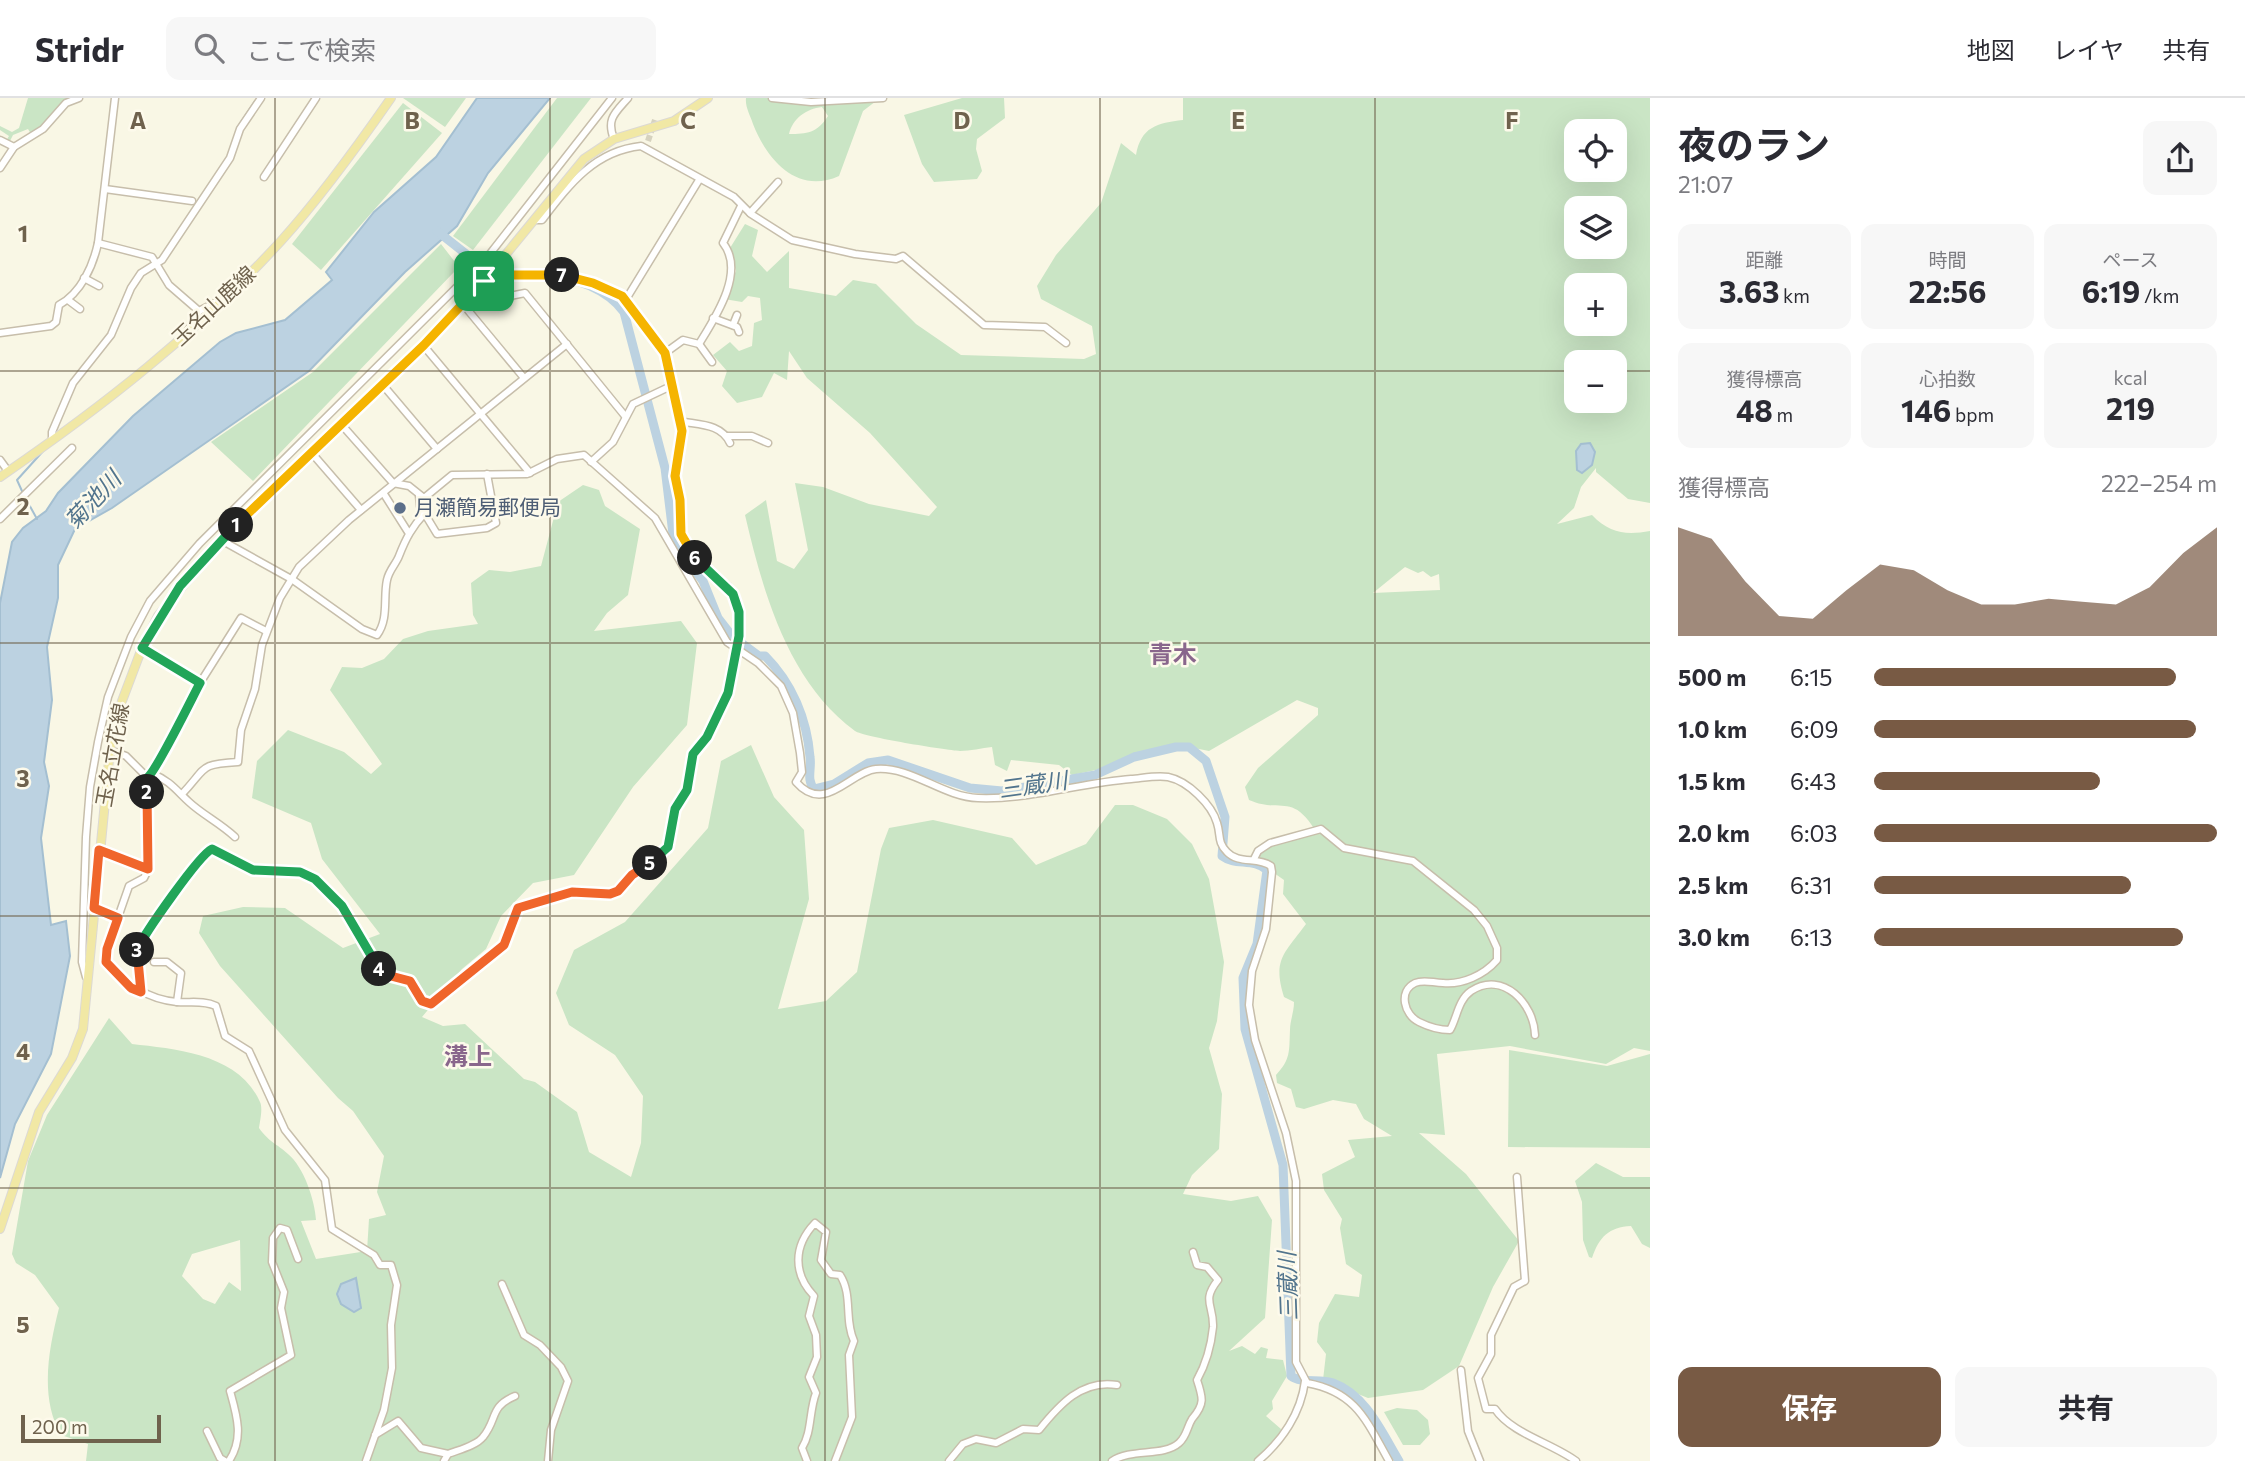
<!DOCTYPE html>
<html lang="ja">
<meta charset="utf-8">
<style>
body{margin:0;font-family:Commissioner,"Noto Sans JP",sans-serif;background:#f7f7f7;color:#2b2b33;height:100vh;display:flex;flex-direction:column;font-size:26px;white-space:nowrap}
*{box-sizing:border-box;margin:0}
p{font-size:23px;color:#7c7c81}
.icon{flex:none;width:38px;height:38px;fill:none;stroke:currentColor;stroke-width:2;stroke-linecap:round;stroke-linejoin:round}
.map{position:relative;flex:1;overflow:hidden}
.panel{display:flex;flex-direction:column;background:#fff;width:595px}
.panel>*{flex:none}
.tools{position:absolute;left:1564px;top:21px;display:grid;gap:14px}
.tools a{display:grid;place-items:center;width:63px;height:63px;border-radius:14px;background:#fff;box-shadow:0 7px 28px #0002;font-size:35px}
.scale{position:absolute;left:21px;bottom:18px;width:140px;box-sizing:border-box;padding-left:7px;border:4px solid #6f624d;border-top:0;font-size:19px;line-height:24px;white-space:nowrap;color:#6f624d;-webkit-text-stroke:5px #fdfaeb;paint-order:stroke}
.pin{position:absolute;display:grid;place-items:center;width:60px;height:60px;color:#fff;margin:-30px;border-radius:14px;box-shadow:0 4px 10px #0006}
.km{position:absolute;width:35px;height:35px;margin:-18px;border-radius:50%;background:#222;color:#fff;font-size:19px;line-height:35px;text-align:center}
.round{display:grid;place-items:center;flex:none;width:74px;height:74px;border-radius:14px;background:#f7f7f7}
.overview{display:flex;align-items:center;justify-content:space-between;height:119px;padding:0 28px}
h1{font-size:38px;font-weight:700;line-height:52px}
.figures{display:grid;grid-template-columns:repeat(3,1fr);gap:10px;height:119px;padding:7px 28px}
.figures div{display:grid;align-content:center;border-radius:14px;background:#f7f7f7;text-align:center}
.figures b{font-size:30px;font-weight:700}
.figures small{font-size:19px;font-weight:400}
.figures p{font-size:19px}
.chart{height:196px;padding:14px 28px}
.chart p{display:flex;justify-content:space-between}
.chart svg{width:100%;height:126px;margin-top:7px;fill:#785a44;opacity:.7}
.action{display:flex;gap:14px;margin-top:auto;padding:14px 28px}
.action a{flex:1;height:80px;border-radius:14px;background:#785a44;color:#fff;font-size:28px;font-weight:700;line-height:80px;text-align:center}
.action a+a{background:#f7f7f7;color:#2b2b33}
ul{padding:0 28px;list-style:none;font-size:23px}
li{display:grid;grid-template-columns:112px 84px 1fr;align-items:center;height:52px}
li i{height:18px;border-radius:9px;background:#785a44}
header{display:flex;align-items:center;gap:42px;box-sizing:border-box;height:98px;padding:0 35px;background:#fff;border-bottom:2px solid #e1e1e2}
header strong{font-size:33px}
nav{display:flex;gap:38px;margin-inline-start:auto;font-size:24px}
.search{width:490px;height:63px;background:#f7f7f7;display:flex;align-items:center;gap:18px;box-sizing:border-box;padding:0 24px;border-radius:14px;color:#7c7c81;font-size:26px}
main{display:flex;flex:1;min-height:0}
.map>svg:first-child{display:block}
.green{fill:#cae5c5;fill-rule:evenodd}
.water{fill:#bcd2e1;stroke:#a4bfd1;stroke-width:2}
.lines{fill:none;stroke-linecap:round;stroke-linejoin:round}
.stream{stroke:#a4bfd1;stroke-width:2}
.river{stroke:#bcd2e1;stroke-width:9}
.minor-tunnel{stroke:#d6d2bf;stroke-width:6;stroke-dasharray:6 3;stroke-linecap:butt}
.minor-casing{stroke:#c7beab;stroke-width:9}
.major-casing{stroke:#dcd9d4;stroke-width:10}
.minor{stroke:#fff;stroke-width:6}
.major{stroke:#f1e8a5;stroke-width:8}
.split-1-casing{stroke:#fff;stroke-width:14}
.split-2-casing{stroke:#fff;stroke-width:14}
.split-3-casing{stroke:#fff;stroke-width:14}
.split-4-casing{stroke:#fff;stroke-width:14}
.split-5-casing{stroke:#fff;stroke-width:14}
.split-6-casing{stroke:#fff;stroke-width:14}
.split-7-casing{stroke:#fff;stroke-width:14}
.split-8-casing{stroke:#fff;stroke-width:14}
.split-1{stroke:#f5b400;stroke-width:9}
.split-2{stroke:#22a559;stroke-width:9}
.split-3{stroke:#f0652b;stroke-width:9}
.split-4{stroke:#22a559;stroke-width:9}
.split-5{stroke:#f0652b;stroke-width:9}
.split-6{stroke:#22a559;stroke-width:9}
.split-7{stroke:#f5b400;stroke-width:9}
.split-8{stroke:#f5b400;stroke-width:9}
.grid{fill:none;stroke:#6f624d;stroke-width:2;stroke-opacity:0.55}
.service-dot{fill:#5c6f8a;stroke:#fdfaeb;stroke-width:2.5}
.labels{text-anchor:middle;stroke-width:5;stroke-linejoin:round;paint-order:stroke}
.street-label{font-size:21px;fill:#6f624d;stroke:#fdfaeb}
.service-label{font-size:21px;fill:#4e5e75;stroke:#fdfaeb;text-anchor:start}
.water-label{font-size:23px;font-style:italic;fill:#51748d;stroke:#fdfaeb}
.quarter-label{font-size:24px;font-weight:bold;fill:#89668c;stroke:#fdfaeb}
.grid-label{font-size:23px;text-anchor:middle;font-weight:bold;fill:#6f624d;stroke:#fdfaeb;stroke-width:5;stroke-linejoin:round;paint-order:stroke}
</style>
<header>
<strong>Stridr</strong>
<div class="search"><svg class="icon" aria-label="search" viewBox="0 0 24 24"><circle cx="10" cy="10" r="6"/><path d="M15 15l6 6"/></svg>ここで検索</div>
<nav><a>地図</a><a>レイヤ</a><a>共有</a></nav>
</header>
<main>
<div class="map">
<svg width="1650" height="1363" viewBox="0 0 1650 1363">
<rect width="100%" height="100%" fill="#f9f7e5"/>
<!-- green -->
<g class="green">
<polygon points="28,0 69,0 41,30 31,36 28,31 13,37 9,45 6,43 9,38 0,32 0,28 12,34 19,30"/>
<polygon points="403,0 466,0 445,29"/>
<polygon points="557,0 591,0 473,152 453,138"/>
<path d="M746,0H880L863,13L839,78C797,97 767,62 753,26C750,17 745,9 746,0ZM822,9L828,18C817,35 807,36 789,36C793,20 806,11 822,9Z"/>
<polygon points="962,0 1004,0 1005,20 977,41 976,51 982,73 977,81 934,84 922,66 904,17"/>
<path d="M1183,0H1650V405L1628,401L1596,374V370L1581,389L1574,410L1557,426L1592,417C1610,436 1627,437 1650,433V953L1634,950L1606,966L1510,948L1437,956L1445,1037L1419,1035L1466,1076L1519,1143L1493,1189L1459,1268L1423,1292L1368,1300L1323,1282L1326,1256L1317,1244L1319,1225L1335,1196L1359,1199L1362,1177L1346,1166L1340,1130L1342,1121L1324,1092L1322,1076L1355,1059L1348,1042L1392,1038L1364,1021L1356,1006L1333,1002L1304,1011L1296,1009L1291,991L1277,985L1276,977C1291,961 1289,953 1290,932C1290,923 1294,914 1294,904L1284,899C1272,861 1285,855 1306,826L1283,796L1284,782L1254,761L1263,748L1315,732C1291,694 1281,716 1249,702L1245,689L1258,670L1318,617V610L1297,602L1209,653L1189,649L1154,652L1110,669L1072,677L1059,667L1011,662L1007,673L995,667L992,649C982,650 970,653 960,653C946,652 863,639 855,633C788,584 763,494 745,417L766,402L777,463L794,471L808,452L795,385L823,389L869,406L929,418L937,409L870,335L807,280L789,253L787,282L774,275L762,299L737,305L722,288L727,273L713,257L730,244L739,253L752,248L754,225L762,222L760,200L748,198L742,204L724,201L736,173L730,150L745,126L758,132L752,158L767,174L789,153V190L836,198L853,182L876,186L916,226L961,257L1084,261L1096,256L1092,228L1041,201L1037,188L1056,157L1101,105L1121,45L1136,57C1141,29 1157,25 1183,22ZM1577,33H1615V72H1577ZM1577,110H1615V149H1577ZM1577,187H1615V226H1577ZM1577,264H1615V303H1577ZM1405,469L1418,475L1423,473L1431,479L1439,476L1440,492L1373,495Z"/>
<polygon points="403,5 442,35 321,172 292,146"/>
<polygon points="441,146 455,164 455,173 253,383 211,344 313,274"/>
<path d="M583,387L599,392L605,408L640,431L628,497L607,515L594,533L681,523L697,545L687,627L633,689L574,777L533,785L501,818L486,851L462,871L422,919L443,928L465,926L524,981L535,984L577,1014L589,1054L631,1079L641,1045L643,998L615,957L569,927L556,895L574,852L625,824L708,730L721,663L751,647L774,699L804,732L809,801L778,911L826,903L857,874L881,751L889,730L933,722L1012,740L1036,767L1086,746L1115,707H1133L1167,721L1192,746L1209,781L1224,864L1217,923L1209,950L1222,996L1219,1051L1192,1077L1183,1096L1231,1103L1258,1098L1272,1122L1265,1220L1229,1253L1242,1248L1255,1256L1261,1249L1268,1251L1266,1260L1283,1262L1287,1278L1272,1303L1273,1311L1266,1318L1281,1331L1277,1345L1258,1363H86L88,1346L61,1337C39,1299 49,1250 59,1210L35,1177L16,1165L12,1156L28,1063L47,1017L109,920L132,946C176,951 239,956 260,1004C263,1010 260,1023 259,1030C270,1045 276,1045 288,1056C304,1069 315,1103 316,1122L301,1123L316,1161L367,1153L369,1121L386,1117L377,1094L384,1058L353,1013L338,1000L220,868L199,835L203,818L243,809L285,810L343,850L380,836L322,761L311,725L252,700L257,663L288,632L344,654L371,676L382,666L330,592L342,569L362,570L384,561L403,541L428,533L478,526L473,517L471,485L489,472L510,474L541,468L558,404ZM240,1142L241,1193L229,1184L215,1206L203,1201L182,1178L192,1156Z"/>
<polygon points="1509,952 1607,968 1650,956 1650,1050 1508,1049"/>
<path d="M1596,1065L1623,1079H1650V1150L1642,1146L1631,1128C1609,1129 1599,1139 1592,1160L1589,1159L1583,1142L1582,1104L1575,1083Z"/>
<polygon points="1397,1310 1417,1312 1428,1322 1430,1336 1420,1347 1403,1347 1384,1314"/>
</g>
<!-- water -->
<g class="water">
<polygon points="477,0 550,0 488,75 457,128 405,174 309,273 112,410 75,431 58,467 58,500 47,549 52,602 44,664 49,688 41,740 51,827 66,823 70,858 51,956 15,1026 0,1080 0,505 12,444 23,430 46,413 58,395 133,318 220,244 236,235 285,222 332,182 326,174 374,114 436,59"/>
<polygon points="1590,345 1595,354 1592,367 1582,375 1577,372 1576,353 1581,346"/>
<polygon points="356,1180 361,1210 354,1214 341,1206 337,1196 341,1186"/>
</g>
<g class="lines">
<!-- stream -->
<g class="stream">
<polyline points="237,30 255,3"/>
<polyline points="163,156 212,82"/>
<polyline points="22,393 17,382 45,351"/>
<polyline points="26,401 37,421"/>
</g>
<!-- river -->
<g class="river">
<polyline points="437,133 494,178 533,179"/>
<path d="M547,179C575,178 608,192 624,214L665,370L673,436L686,461L703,483L718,520L732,538L759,558H765C792,585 807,621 810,659C812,671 806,681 814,691L834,686L868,665L888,662L970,690L1002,693L1095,677L1134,659L1176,649H1189L1206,663L1225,719L1222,758C1235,768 1254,760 1267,772L1257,846L1243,880L1245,931L1283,1067L1291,1278C1301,1286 1320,1280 1333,1285C1366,1297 1382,1335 1399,1363"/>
</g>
<!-- minor-tunnel -->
<polyline class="minor-tunnel" points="648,43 655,22"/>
<!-- minor casing -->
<g class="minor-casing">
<g id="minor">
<polyline points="772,0 811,4 883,0"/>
<path d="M614,41C606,21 615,15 628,0"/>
<polyline points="0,42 14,49"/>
<polyline points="0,70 14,49 43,31 66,5 79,0"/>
<polyline points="264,79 316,0"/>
<polyline points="105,91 192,103"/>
<polyline points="750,115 778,84"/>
<path d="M535,122H542C569,87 594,53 641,48L734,99L751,116L792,142L855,156L896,161L903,158L984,227L1045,229L1066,245"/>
<polyline points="98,145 152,159 169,187 199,213 226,199"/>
<polyline points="84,180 99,188"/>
<polyline points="467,200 479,204 525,195 625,318"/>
<polyline points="68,202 80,211"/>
<polyline points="625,203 699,82"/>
<polyline points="462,205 524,280"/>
<polyline points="713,220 737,229 739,234"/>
<polyline points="733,227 737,217"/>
<polyline points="188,232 199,213"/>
<path d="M0,235L51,228L56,224L59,207C81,195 93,168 98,145L115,0"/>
<polyline points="699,246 712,264"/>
<polyline points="423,247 530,375"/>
<path d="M665,255L683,242L699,246C715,220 746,174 723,145L741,108"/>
<polyline points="382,286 437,351"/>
<path d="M679,323C698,327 721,325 730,345"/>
<path d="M341,326L393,385L409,388L424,400L452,377L527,376L557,361L584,357L655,420L727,544L758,565L781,588L793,615L800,655L802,674L796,684C825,717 849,674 876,671C911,668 943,699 978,700C1029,702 1080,685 1131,681C1143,680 1157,677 1168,679C1188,683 1212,707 1217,725C1221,737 1217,744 1227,754C1238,766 1258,759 1271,768L1272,774L1266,831L1252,873L1249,907L1255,942L1286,1035L1296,1083V1264L1307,1285C1356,1294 1366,1322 1389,1363"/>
<polyline points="727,338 752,338 768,345"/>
<polyline points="52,342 52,334 73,285 111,237 131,190 141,175 162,162 230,60 240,31 261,0"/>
<polyline points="310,353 361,412"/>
<polyline points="0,362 8,373"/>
<polyline points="591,364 613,344 633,306 671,288"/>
<polyline points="384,396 408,434"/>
<polyline points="419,397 420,408 437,436 487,430 496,425 487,376"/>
<polyline points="0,421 72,350"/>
<path d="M221,442L293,482L362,531L377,537C389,521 383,500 387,482C389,472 396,466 399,458C406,440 412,429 425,415"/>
<polyline points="142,550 200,585"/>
<path d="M110,652L126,658L147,679L148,772L144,780L129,788L107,851L106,865C128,886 146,901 177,904C190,905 204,902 216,908L225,938L249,953L285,1032L325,1082L332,1131L374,1157L380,1167H391L397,1187L391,1227L392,1270L384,1312L366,1363"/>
<path d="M153,676C170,683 176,692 189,704C203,717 220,725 235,739"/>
<polyline points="147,679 153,676 200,585 241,520 266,533"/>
<path d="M182,696C207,670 198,666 238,664L241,632L255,591L262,547L280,500L299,469L349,422L567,246"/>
<polyline points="99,752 148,771"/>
<path d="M1254,761L1258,753L1270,745L1321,731L1344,750L1413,763L1474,812L1487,828L1497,850V862C1484,877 1462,887 1443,885C1433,885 1424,881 1415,885C1398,893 1404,917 1419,924C1429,929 1439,932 1450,932C1457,920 1458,902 1471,893C1503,872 1534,906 1535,937"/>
<polyline points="95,810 118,820"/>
<polyline points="154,864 167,864 181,875 177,904"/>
<polyline points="86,879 82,864 86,739 90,689 98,644 108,599 131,539 150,503 200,445 489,157 612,0"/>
<polyline points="141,894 137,853 141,842 193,768 212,751 253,772 300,774 315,781 342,808 381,874 409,883 422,903 431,906 504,847 518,810 572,794 610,796 665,755 668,749 675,711 687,692 693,656 707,639 728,595 739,538 739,514 728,488 701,469 681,436 680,402 675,378 682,333 665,255 622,199 612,192 560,176 511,177 498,167"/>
<path d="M1517,1079L1525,1183L1514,1189L1491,1237V1256L1478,1280L1486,1311H1495C1512,1336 1552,1345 1576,1363"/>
<polyline points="502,1186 524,1237 540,1247 561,1269 568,1283 551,1332 548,1363"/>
<polyline points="1461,1272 1468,1333 1480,1363"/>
<polyline points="207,1333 220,1360 225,1363"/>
<polyline points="375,1337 398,1323 421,1350 448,1356 444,1363"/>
<path d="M448,1356C458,1352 476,1348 483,1339C498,1321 489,1309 515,1298"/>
<path d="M229,1363C244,1340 237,1318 230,1293L291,1257L281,1210L284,1194L272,1164L273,1140L280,1130L287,1132L298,1161"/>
<path d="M807,1363L802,1350C812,1334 809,1313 816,1295L809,1279L817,1259L816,1237L809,1218L814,1198C793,1176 793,1148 815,1125L826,1134L821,1162L831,1176L840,1177C853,1197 844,1222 854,1243L849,1257L852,1319L835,1363"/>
<path d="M949,1363L963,1346L976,1341L996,1345L1023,1331L1039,1332C1059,1307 1082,1281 1117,1287"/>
<path d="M1112,1363C1132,1350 1163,1359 1179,1345C1187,1338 1187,1329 1192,1321C1205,1306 1203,1300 1197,1282C1207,1264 1211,1249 1213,1229C1214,1207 1201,1203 1218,1182L1207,1169L1197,1167L1193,1154"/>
<path d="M1258,1363C1282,1343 1301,1315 1305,1283"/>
</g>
</g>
<!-- major casing -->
<g class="major-casing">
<g id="major">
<path d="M0,379C101,310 198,234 281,143C321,99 357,49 391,0"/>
<polyline points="0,1131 39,1014 72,960 83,931 110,652 122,603 142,550 158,518 221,442 423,247 484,183 584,61 614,41 674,23 708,0"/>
</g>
</g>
<!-- minor -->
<use href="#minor" class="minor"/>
<!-- major -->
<use href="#major" class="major"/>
</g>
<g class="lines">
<!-- split-1 casing -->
<g class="split-1-casing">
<polyline id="split-1" points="236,427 424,247 484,183"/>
</g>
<!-- split-2 casing -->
<g class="split-2-casing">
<path id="split-2" d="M147,694V680C156,674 192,600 200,585L142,550L180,488L236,427"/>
</g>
<!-- split-3 casing -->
<g class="split-3-casing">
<polyline id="split-3" points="137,852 141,894 131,890 106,864 107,851 118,820 94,810 99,752 148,771 147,694"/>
</g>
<!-- split-4 casing -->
<g class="split-4-casing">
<path id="split-4" d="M137,852C144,836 199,757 212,751L253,772L300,774L315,781L342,808L379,871"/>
</g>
<!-- split-5 casing -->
<g class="split-5-casing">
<polyline id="split-5" points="379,871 387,877 410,883 422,903 431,906 504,847 518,810 572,794 610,796 618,793 632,777 650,765"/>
</g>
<!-- split-6 casing -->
<g class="split-6-casing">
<polyline id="split-6" points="650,765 668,749 675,711 687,692 693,656 707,639 728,595 739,538 739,514 733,496 695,460"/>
</g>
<!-- split-7 casing -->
<g class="split-7-casing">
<polyline id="split-7" points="562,177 593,185 622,198 665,255 682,333 675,378 680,402 681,436 695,460"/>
</g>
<!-- split-8 casing -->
<g class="split-8-casing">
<polyline id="split-8" points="484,183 498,167 512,177 562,177"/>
</g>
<!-- split-1 -->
<use href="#split-1" class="split-1"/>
<!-- split-2 -->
<use href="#split-2" class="split-2"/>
<!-- split-3 -->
<use href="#split-3" class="split-3"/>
<!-- split-4 -->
<use href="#split-4" class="split-4"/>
<!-- split-5 -->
<use href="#split-5" class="split-5"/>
<!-- split-6 -->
<use href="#split-6" class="split-6"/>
<!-- split-7 -->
<use href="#split-7" class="split-7"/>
<!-- split-8 -->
<use href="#split-8" class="split-8"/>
</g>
<!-- grid -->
<path class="grid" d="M275,0V1363M550,0V1363M825,0V1363M1100,0V1363M1375,0V1363M0,273H1577M1615,273H1650M0,545H1650M0,818H1650M0,1090H1650"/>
<!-- markers -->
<circle class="service-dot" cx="400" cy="410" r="7"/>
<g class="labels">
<!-- street labels -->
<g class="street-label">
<text transform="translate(214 208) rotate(-43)" y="7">玉名山鹿線</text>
<text transform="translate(113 657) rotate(-80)" y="7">玉名立花線</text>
</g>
<!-- service labels -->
<g class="service-label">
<text x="414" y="417">月瀬簡易郵便局</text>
</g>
<!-- water labels -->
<g class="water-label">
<text transform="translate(93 402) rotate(-47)" y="8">菊池川</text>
<text transform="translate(1033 687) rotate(-8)" y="8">三蔵川</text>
<text transform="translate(1288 1188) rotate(-92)" y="8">三蔵川</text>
</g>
<!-- quarter labels -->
<g class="quarter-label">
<text x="1173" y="565">青木</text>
<text x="468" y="967">溝上</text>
</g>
</g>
<g class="grid-label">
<text x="138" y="31">A</text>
<text x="412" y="31">B</text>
<text x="688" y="31">C</text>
<text x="962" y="31">D</text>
<text x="1238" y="31">E</text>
<text x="1512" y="31">F</text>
<text x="23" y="144">1</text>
<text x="23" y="417">2</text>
<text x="23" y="689">3</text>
<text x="23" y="962">4</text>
<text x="23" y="1235">5</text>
</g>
</svg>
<div class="tools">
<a><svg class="icon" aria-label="locate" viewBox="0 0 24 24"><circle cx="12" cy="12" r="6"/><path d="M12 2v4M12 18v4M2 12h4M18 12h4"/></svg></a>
<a><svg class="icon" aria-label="layers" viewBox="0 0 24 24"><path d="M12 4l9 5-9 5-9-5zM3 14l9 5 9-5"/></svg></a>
<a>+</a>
<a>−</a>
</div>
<div class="scale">200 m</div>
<div class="pin" style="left:484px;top:183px;background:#1e9e55"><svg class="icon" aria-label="arrive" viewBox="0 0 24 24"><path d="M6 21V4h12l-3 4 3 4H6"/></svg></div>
<b class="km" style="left:236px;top:427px">1</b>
<b class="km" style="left:147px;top:694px">2</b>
<b class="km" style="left:137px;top:852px">3</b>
<b class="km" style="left:379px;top:871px">4</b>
<b class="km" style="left:650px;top:765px">5</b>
<b class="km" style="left:695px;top:460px">6</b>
<b class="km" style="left:562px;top:177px">7</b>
</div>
<section class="panel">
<div class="overview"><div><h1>夜のラン</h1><p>21:07</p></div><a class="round"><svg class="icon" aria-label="share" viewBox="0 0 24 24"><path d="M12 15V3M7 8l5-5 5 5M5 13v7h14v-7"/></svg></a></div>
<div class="figures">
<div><p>距離</p><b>3.63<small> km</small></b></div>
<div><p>時間</p><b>22:56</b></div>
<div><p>ペース</p><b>6:19<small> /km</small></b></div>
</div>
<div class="figures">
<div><p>獲得標高</p><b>48<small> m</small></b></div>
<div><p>心拍数</p><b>146<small> bpm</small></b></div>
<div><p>kcal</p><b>219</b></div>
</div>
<div class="chart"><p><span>獲得標高</span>222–254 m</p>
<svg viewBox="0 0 160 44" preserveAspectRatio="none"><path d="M0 44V6L10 10L20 25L30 37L40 38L50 28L60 19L70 21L80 28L90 33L100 33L110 31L120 32L130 33L140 27L150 15L160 6V44z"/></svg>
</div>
<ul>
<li><b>500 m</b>6:15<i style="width:88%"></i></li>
<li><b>1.0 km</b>6:09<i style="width:94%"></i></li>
<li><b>1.5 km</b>6:43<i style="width:66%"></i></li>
<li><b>2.0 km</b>6:03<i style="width:100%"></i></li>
<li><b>2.5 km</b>6:31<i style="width:75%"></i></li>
<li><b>3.0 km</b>6:13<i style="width:90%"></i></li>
</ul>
<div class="action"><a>保存</a><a>共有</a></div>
</section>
</main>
